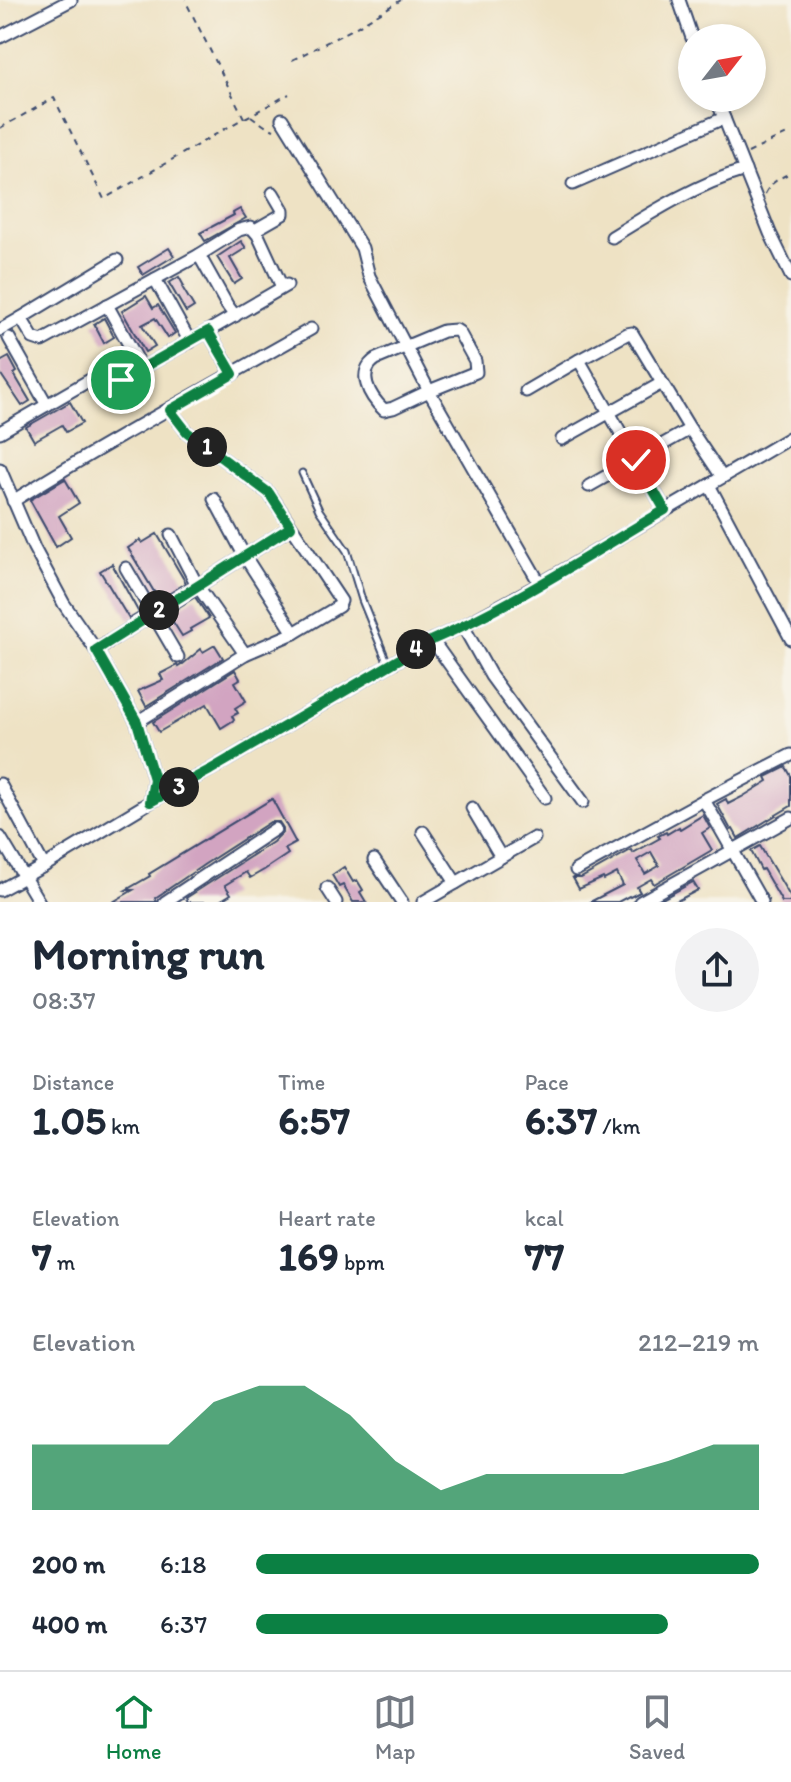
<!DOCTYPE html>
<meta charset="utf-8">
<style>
body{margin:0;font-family:Itim,sans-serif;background:#f2f2f3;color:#1f2937;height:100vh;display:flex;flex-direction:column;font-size:30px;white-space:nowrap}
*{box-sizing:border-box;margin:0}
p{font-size:26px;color:#747a83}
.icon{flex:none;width:44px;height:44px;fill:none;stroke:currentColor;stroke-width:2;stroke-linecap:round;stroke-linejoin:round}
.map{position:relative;height:902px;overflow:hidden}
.sheet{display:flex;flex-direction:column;background:#fff;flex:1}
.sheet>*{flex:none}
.needle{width:52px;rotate:59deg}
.tools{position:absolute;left:678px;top:24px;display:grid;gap:16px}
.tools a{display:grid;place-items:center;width:88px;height:88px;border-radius:50%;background:#fff;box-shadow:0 4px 12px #0003;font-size:40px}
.pin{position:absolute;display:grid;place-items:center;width:68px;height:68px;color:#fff;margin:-34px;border:4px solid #fff;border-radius:50%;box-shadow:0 2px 8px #0007}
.km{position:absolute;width:40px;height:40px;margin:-20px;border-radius:50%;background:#222;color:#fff;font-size:22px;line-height:40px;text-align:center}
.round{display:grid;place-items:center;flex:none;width:84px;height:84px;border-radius:42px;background:#f2f2f3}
.summary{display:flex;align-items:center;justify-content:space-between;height:136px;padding:0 32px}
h1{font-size:44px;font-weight:800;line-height:60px}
.figures{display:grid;grid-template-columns:repeat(3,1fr);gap:12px;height:136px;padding:8px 32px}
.figures div{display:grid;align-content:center}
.figures b{font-size:40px;font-weight:800}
.figures small{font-size:22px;font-weight:400}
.figures p{font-size:22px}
.chart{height:224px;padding:16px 32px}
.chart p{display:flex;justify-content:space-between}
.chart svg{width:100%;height:144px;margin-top:8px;fill:#0b8043;opacity:.7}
ul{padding:0 32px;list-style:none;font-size:26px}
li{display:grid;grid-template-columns:128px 96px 1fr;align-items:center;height:60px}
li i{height:20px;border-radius:10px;background:#0b8043}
.menu{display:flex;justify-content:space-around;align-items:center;height:112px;border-top:2px solid #e0e1e3;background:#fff;font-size:22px;color:#747a83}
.menu a{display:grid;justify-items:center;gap:4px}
.menu .selected{color:#0b8043}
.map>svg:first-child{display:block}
.building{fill:#d2a4c1;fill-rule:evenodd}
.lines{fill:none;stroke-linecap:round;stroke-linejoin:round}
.lane-casing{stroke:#3b4a6d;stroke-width:9}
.street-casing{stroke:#3b4a6d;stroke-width:15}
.path{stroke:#3b4a6d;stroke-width:2;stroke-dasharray:6 6;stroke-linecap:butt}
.lane{stroke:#fff;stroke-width:5}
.street{stroke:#fff;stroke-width:11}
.route-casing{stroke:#fff;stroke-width:16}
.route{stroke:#0b8043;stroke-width:10}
</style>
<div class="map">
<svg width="791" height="902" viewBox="0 0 791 902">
<rect width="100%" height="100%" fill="#f7f3e8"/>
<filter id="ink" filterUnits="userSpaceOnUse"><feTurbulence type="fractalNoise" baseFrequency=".0125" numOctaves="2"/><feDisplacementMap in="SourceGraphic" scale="16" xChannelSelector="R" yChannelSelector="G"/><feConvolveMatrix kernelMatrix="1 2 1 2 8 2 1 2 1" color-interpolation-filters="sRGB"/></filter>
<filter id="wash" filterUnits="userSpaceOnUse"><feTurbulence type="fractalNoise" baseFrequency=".006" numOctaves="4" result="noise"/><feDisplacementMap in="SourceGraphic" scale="32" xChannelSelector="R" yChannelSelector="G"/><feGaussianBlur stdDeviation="1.8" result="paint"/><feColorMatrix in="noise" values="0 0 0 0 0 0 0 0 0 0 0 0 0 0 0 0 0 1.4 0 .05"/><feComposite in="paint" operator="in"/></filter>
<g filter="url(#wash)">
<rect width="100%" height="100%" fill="#eee2c4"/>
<g id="blocks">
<!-- building -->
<g class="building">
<polygon points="240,209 246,218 205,241 200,233 234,215 233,213"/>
<polygon points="241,241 246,248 230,258 242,279 234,284 217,257"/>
<polygon points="169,248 174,256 143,275 138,267"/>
<polygon points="179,277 184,286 182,287 194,307 186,312 169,283"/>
<polygon points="146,296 153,308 158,305 175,333 168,338 155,318 142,325 155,346 145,352 122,311"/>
<polygon points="104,318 114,337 104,343 94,324"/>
<polygon points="9,357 17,372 14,374 30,401 22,406 0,373 0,362"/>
<polygon points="70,402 82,423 66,432 62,425 34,441 26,427"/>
<polygon points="65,479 79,503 59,516 71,537 56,547 30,500"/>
<polygon points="157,534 186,583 159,600 128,548 140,540 142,543"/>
<polygon points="112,564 139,613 129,619 100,571"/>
<polygon points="195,597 209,618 190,629 191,631 182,636 168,614"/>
<polygon points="215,645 223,658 146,706 138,691 163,680 160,674 177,665 178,667 183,664 201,649 203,652"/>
<polygon points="235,670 240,679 235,682 246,701 235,708 238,713 232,716 234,720 221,728 207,704 159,732 153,722"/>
<polygon points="786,767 791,776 791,806 738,838 733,829 731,830 717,804 726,799 728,804 742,797 768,781 766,777"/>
<polygon points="272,799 296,843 285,849 288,854 264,870 250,878 246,872 225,885 231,894 218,902 188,902 186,898 273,842 283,832 283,828 279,822 270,822 205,864 155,898 157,902 113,902 133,890 126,890 150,876 149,874"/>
<path d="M703,815L710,828L702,833L712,850L654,884L651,879L637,887L640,892L630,897L629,896L618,902H590L623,885L617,873L604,880L603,878L579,889L573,878H581L631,850L633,853L660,838L658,836L666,832L667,834L679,827L680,829ZM651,852L659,866L645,874L637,860Z"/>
<polygon points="760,846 791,898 791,902 782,902 763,869 761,870 751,851"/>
<polygon points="344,867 353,882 357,880 363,890 360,892 366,902 353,902 343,885 339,887 332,875"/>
<polygon points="693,882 698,890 675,902 657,902"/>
</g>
</g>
</g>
<g filter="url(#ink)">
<use href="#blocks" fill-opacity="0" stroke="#3b4a6d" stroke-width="2"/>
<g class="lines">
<!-- lane casing -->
<g class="lane-casing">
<polyline id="lane" points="302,473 319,510 347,551 362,600 388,664"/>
</g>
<!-- street casing -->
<g class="street-casing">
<g id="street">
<polyline points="679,0 692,38"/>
<polyline points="0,37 71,0"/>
<polyline points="716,98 770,233 791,276"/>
<polyline points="282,119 362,248 369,276 429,391 540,584"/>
<polyline points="573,184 724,118"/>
<polyline points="255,230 283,214 283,210 273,193"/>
<path d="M612,237C654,211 697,184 745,170"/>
<polyline points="199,255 239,230 251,227 258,235 282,287"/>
<polyline points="107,305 142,368"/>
<polyline points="21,318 117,260"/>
<polyline points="0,330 21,318 33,338 42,341 155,279"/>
<path d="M456,330L459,332L475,361L476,372L429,391L393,408L384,410C369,396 356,372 376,359L443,331Z"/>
<polyline points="208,331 287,285"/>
<polyline points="9,338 47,405"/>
<polyline points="190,342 155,279 199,255 227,305 235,316"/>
<polyline points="121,380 208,331 233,374"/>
<polyline points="526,391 579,360"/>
<polyline points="0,432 95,377"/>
<polyline points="562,439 662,383"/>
<polyline points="0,469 34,548 64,604 96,650 137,722 154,779 150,802"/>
<polyline points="709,485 791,639"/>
<polyline points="589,486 690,429"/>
<polyline points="214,499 244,555 294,633"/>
<path d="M13,501C110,440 211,386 311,329"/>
<polyline points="665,510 579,360 627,334 632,333 690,429 722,477"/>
<polyline points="171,535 197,585 245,654"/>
<polyline points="126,568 178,657"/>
<polyline points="463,626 491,676 583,802"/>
<polyline points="432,640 545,798"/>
<polyline points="96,650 291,527"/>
<polyline points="137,722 245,654 294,633 339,606 341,601 269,493 187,432 170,410"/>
<polyline points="0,784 44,866"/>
<polyline points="704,800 762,902"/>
<polyline points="472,808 501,857"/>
<polyline points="423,832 456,883"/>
<polyline points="0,837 39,902"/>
<polyline points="374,860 402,902"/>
<polyline points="576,870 704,800 791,755"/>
<polyline points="327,888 336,902"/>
<polyline points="0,890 44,866 150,802 210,770 432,640 463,626 540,584 791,437"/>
<polyline points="165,902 275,829"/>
<polyline points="423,902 534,838"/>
<polyline points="640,902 791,818"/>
</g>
</g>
<!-- path -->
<g class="path">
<polyline points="292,60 353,29 401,0"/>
<polyline points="251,116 265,126 274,130"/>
<polyline points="245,118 289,94"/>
<polyline points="0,128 54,98 104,199 244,118 185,0"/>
<polyline points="748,153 791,132"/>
<path d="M765,194C771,182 779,178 791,173"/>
</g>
<!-- lane -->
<use href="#lane" class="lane"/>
<!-- street -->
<use href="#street" class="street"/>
</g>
</g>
<g class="lines" filter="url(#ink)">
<!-- route casing -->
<g class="route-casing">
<path id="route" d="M121,380L208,331L233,374L170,410L187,432L269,493L291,527L96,650L137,722L154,779L150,802L210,770L432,640C513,605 589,555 665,510L636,460"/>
</g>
<!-- route -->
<use href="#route" class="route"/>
</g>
</svg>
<div class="tools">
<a><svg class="needle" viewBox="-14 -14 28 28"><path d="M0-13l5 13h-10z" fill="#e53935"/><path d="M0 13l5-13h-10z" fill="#747a83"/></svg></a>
</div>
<div class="pin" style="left:121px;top:380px;background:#1e9e55"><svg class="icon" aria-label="arrive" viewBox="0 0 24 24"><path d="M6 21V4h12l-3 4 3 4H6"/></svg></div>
<div class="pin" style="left:636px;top:460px;background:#d93025"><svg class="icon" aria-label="check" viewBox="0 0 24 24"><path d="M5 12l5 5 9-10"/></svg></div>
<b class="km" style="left:207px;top:447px">1</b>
<b class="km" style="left:159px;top:610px">2</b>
<b class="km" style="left:179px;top:787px">3</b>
<b class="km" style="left:416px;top:649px">4</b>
</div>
<section class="sheet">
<div class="summary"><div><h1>Morning run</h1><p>08:37</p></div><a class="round"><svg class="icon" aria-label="share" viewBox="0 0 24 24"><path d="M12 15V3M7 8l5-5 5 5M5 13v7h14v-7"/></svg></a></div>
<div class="figures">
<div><p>Distance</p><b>1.05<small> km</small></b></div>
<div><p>Time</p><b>6:57</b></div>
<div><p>Pace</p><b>6:37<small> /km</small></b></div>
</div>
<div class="figures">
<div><p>Elevation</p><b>7<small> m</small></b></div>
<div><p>Heart rate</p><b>169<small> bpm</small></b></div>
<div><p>kcal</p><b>77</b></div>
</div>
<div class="chart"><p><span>Elevation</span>212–219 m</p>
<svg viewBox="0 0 160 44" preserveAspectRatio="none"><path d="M0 44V24L10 24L20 24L30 24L40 11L50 6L60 6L70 15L80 29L90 38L100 33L110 33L120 33L130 33L140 29L150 24L160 24V44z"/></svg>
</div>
<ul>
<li><b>200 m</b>6:18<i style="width:100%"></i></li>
<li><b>400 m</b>6:37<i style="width:82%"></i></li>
</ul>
</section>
<nav class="menu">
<a class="selected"><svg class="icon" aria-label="home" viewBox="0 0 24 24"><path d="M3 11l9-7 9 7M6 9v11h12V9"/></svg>Home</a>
<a><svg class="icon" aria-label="map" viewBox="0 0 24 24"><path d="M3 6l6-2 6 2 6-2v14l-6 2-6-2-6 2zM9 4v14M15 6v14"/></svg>Map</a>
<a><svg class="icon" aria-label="saved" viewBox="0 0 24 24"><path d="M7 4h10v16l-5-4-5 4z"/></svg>Saved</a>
</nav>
